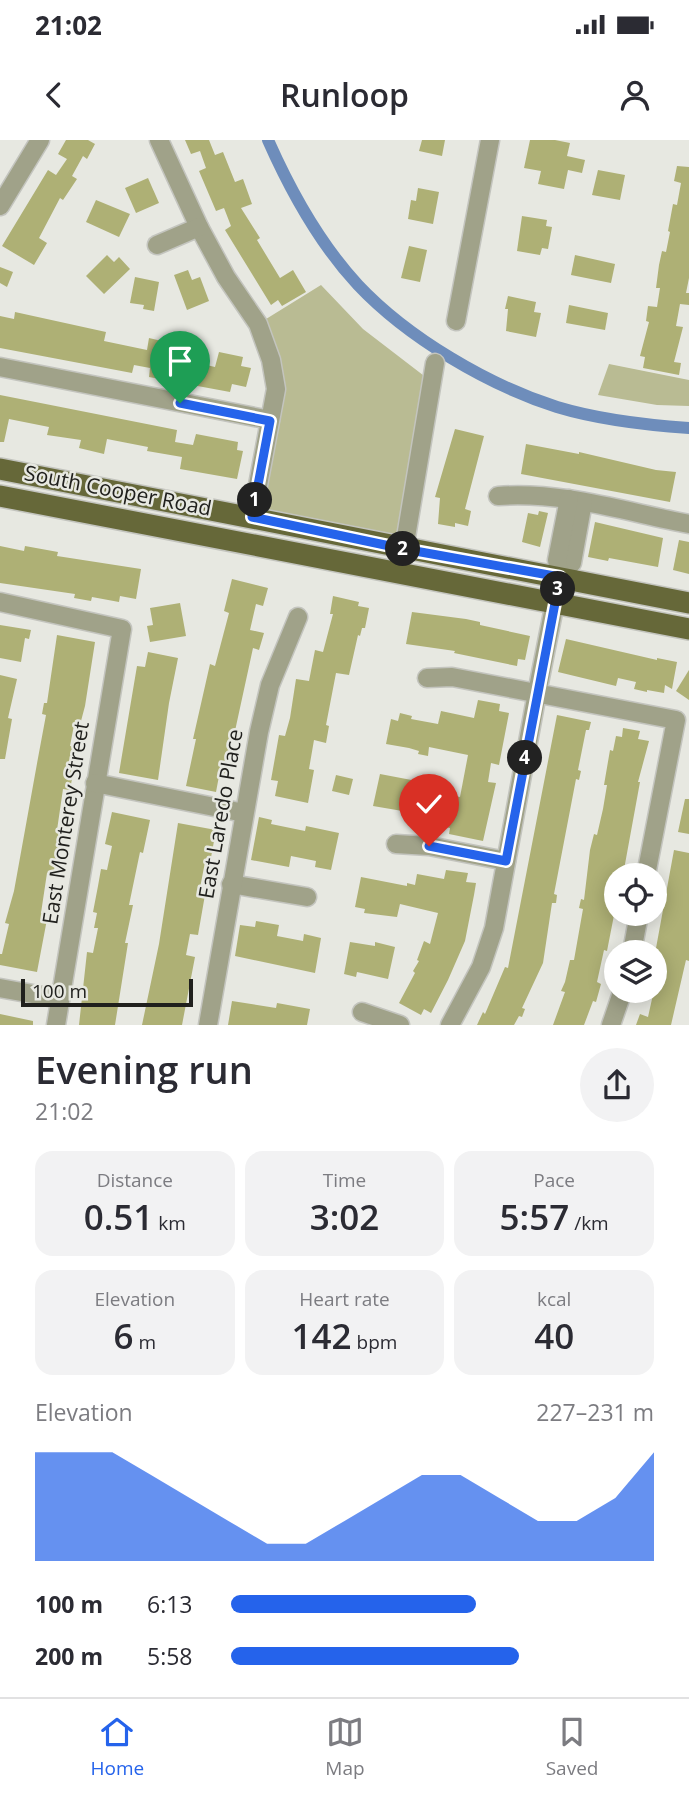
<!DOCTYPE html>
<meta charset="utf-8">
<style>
body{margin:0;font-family:"Open Sans",sans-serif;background:#f2f2f3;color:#2b2b33;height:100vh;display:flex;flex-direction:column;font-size:26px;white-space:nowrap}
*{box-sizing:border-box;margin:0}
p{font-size:23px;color:#7c7c81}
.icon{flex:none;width:38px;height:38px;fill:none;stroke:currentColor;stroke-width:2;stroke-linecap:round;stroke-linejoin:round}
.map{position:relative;height:885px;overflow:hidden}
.sheet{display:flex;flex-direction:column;background:#fff;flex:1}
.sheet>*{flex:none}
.controls{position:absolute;left:604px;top:723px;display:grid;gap:14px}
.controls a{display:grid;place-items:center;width:63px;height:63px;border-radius:50%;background:#fff;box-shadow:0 4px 18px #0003;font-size:35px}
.scale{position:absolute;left:21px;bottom:18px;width:172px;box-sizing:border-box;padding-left:7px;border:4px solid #20201d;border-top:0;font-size:19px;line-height:24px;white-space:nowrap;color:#20201d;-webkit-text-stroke:5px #e7e8e1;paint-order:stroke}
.pin{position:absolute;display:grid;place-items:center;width:60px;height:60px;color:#fff;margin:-72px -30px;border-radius:50% 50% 50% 0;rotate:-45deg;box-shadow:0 0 7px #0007}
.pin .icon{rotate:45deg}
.km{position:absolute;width:35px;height:35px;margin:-18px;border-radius:50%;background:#222;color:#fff;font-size:19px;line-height:35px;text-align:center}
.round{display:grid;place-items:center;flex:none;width:74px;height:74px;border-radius:37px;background:#f2f2f3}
.headline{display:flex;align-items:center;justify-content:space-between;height:119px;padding:0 35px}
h1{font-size:38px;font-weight:600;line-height:52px}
.stats{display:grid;grid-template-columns:repeat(3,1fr);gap:10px;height:119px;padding:7px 35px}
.stats div{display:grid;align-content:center;border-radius:18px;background:#f2f2f3;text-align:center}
.stats b{font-size:35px;font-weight:600}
.stats small{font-size:19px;font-weight:400}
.stats p{font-size:19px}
.chart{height:196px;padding:14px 35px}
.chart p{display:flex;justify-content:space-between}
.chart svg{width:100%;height:126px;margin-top:7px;fill:#2563eb;opacity:.7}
ul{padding:0 35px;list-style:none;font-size:23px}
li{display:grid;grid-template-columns:112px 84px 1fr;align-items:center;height:52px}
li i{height:18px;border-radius:9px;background:#2563eb}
.status{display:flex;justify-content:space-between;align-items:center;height:49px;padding:0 35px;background:#fff;direction:ltr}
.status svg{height:19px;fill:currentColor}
header{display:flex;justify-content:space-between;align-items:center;height:91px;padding:0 35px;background:#fff;font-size:32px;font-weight:600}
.tabs{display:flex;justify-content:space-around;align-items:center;height:98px;border-top:2px solid #e1e1e2;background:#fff;font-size:19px;color:#7c7c81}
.tabs a{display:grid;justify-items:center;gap:4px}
.tabs .current{color:#2563eb}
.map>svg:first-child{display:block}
.green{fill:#b9bb93}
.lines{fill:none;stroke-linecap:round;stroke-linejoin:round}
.canal{stroke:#6e8dbb;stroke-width:12}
.building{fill:#aeb075}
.minor-casing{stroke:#c3c4be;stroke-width:21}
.major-casing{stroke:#c3c4be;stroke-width:24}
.minor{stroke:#a0a289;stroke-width:18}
.major{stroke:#666839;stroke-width:21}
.route-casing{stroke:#fff;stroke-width:14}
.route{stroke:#2563eb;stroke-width:9}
.labels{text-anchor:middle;stroke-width:5;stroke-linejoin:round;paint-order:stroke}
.street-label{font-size:21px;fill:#20201d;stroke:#e7e8e1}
</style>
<div class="status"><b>21:02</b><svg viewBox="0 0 49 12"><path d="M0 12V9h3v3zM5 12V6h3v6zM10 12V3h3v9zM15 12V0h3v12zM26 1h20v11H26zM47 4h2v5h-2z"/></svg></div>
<header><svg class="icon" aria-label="back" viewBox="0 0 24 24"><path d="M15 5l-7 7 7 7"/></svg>Runloop<svg class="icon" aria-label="person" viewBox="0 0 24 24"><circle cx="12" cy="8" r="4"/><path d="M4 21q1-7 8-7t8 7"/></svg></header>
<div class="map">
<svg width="689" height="885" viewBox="0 0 689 885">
<rect width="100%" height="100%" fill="#e7e8e1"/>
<!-- green -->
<g class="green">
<polygon points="321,145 363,189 432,242 404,409 252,377 276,249 258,184"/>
<polygon points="609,224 689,240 689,266 657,265 598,255"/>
</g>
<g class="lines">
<!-- canal -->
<path class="canal" d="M268,0C291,52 319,103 358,145C408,198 488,245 557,267C600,280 645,285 689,288"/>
</g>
<!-- building -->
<g class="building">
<polygon points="66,0 88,0 95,4 87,19 83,16 72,36 77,39 63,60 60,58 39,98 47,103 34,125 2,106 48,30 56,35 67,19 58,14"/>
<polygon points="185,0 209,0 215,15 223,12 235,42 243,39 252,64 241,68 260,98 257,100 280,138 293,130 306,152 282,166 278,160 271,165 225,90 231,86 224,68 216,71 199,31 206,28 200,11 191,14"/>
<polygon points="422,0 445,0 442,16 419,11"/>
<polygon points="530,0 555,0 570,3 567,16 585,20 582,33 568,30 564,49 538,44 541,31 524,28"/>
<polygon points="677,26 689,27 689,138 686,153 689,153 689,165 680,164 676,186 683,187 674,222 681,223 679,235 643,228 645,217 640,216 649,182 646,181 648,166 657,167 660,148 656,148 659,125 662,111 666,112 670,92 668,91 673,64 677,65 681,43 674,41"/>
<polygon points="598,30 625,35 620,60 592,55"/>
<polygon points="148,38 159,63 136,73 125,48"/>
<polygon points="418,48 439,52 433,84 408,79 411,60 416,61"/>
<polygon points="96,60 130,74 119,97 86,82"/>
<polygon points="522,76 547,80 546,86 552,87 548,109 542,108 540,115 517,111"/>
<polygon points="409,106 427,110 420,142 401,138"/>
<polygon points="107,115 114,122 119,117 130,129 104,154 86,136"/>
<polygon points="575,115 615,124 611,143 571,135"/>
<polygon points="0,127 13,132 7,147 0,143"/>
<polygon points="188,130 192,140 200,137 209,161 187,170 174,135"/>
<polygon points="135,137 159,142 154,171 143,169 144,165 130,163"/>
<polygon points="508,156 536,162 534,172 541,173 536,197 506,191 508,169 505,169"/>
<polygon points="569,165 608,173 605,190 566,183"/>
<polygon points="15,172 106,192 104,201 147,210 149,198 174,204 171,217 215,227 219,212 243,217 241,226 251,228 246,247 232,244 230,252 149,237 150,228 134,225 132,233 0,208 0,176 14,179"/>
<polygon points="0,255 177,290 175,302 193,305 196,294 238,302 237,310 243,311 237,339 180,329 182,317 147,311 148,307 107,299 104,314 79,308 81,300 47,295 49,287 9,279 4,302 0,302"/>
<polygon points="455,289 484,296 465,369 471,371 468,386 455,383 455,387 438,384 440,358 435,357"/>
<polygon points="526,304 579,314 579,312 656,330 676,332 670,362 521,334"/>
<polygon points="539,371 548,373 540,407 522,402 528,373 538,375"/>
<polygon points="595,382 663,398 658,427 609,418 608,421 588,417"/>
<polygon points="679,400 689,402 689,434 673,430"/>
<polygon points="0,406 24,411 25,406 58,412 57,416 141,429 136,459 120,456 119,462 92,457 91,461 74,458 75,454 0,443"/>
<polygon points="232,439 268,448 263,466 256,464 250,490 264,493 259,510 253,508 225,637 219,636 216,652 186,646 196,599 193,599 210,524 215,526 229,473 224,471"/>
<polygon points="333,456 359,462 358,466 369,468 365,488 362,488 360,496 358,495 349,535 336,533 326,585 329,586 326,603 314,600 309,629 314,630 308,663 275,656 278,641 271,640 279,595 285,596 290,578 296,539 309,541 315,510 323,512 333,474 330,474"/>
<polygon points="180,463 186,496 150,502 147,486 153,485 150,468"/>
<polygon points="412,472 466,479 480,482 480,485 530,496 525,520 518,519 517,526 454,513 455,511 406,504"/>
<polygon points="0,485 31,490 29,499 25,498 21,522 0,518"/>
<polygon points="57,495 95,502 85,566 81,581 75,580 70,606 76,607 71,632 73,633 70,650 63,649 57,690 62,691 59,708 53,734 47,733 41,773 48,774 37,832 0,825 0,814 2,814 9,784 5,783 14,751 38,618 46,575 42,574 44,563 47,563"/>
<polygon points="566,499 657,520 657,518 677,522 672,549 665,545 664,553 647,550 647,552 634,549 636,542 618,538 616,546 558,532"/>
<polygon points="148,512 178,518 169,563 158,640 119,633 137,526 145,527"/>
<polygon points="689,530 689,560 676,551"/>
<polygon points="0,535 17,539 8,578 12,579 5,619 0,619"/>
<polygon points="478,560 500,564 499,571 509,573 499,625 491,623 488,642 496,643 483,701 449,694 450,688 418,681 420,674 373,666 380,634 422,642 421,648 460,657 468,615 429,607 428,616 418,614 419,611 409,608 386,604 391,579 398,581 400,573 412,576 411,579 438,584 441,571 474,578"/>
<polygon points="557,575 591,582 589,590 586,590 578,630 581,631 579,640 576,639 554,754 557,755 556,763 552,763 543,823 522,868 525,869 522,877 519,876 514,885 477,885 483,872 485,874 505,827 508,828"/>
<polygon points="623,588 640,591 638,599 649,601 638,642 640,642 623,735 616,735 616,765 607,811 604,810 597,842 601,844 596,862 593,861 584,885 553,885 565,852 561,851 565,842 570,820 574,820 583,769 579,768 581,759 584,760 590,710 594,694 597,695 603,669 607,645 604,645 610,610 613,611 616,596 622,597"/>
<polygon points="336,635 353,639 349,655 332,651"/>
<polygon points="685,659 689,659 689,694 678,692"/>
<polygon points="112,672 150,680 143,713 140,712 129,765 133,765 125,803 128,803 115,885 79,885 87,812 93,813 98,788 94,788 97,773 93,772 98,746 101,729 107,730 112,706 105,704"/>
<polygon points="259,677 272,680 271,684 305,691 306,686 339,693 331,730 315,727 316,721 291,716 289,727 251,720"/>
<polygon points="178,683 216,690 210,723 205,722 200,748 206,749 198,795 190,794 186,815 195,817 182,885 142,885 159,804"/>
<polygon points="674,710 689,713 689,821 686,820 671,885 636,885 640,874 648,877 654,850 654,819"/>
<polygon points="446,730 468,733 466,742 476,743 474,755 465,801 448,840 431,873 424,869 421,875 399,863 415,833 413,831 419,821 417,820 424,801 430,804 438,773 400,764 397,777 364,773 365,769 355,767 361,737 407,746 407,743 415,745 417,734 444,739"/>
<polygon points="256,781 279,785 277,796 303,801 304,794 321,798 315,833 235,816 240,785 255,787"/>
<polygon points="350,802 375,806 375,802 395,807 388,839 357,832 356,837 344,834"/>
<polygon points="232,861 276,868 277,863 310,869 307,885 228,885"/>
<polygon points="0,874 33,881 33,885 0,885"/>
</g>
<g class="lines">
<!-- minor casing -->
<g class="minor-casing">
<g id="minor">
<polyline points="159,0 199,87 226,137 258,184 271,220 276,249 252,377"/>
<polyline points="0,66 40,0"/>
<polyline points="157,105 199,87"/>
<polyline points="456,181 490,0"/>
<polyline points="0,227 270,280"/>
<path d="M498,356C563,351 626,372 689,384"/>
<polyline points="404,409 435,223"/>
<polyline points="560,437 572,423 583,362"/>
<polyline points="0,462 122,489 56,885"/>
<polyline points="427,538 452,537 676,580 646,735"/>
<polyline points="95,643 244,673"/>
<polyline points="396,704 429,706 506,721"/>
<polyline points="231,744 307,757"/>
<polyline points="632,812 639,774"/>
<polyline points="0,848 60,859"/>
<polyline points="362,872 400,885"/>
<polyline points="208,885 259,592 270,545 298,477"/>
<polyline points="450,885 481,827 494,788 537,553 560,437 557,420 569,359"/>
<polyline points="611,885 623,850"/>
</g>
</g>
<!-- major casing -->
<g class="major-casing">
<g id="major">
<polyline points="0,329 689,463"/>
<polyline points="0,356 689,489"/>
</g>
</g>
<!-- minor -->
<use href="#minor" class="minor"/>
<!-- major -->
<use href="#major" class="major"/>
</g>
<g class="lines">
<!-- route casing -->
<g class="route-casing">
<polyline id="route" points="180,263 270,281 252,377 404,409 560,437 506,721 429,706"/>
</g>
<!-- route -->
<use href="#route" class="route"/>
</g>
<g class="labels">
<!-- street labels -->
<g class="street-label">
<text transform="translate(118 351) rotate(11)" y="7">South Cooper Road</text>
<text transform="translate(221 674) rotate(-80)" y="7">East Laredo Place</text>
<text transform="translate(66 683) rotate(-81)" y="7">East Monterey Street</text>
</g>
</g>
</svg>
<div class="controls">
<a><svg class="icon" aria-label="locate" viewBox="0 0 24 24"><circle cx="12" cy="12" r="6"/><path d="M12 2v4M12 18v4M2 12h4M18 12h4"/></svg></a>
<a><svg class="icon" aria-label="layers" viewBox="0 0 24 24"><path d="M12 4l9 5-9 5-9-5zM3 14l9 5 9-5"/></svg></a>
</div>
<div class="scale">100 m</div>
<div class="pin" style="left:180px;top:263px;background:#1e9e55"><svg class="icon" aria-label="arrive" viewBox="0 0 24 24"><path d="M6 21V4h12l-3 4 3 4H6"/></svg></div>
<div class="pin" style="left:429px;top:706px;background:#d93025"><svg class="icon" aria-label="check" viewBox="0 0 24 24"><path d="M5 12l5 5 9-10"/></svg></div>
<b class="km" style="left:255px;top:360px">1</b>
<b class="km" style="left:403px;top:409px">2</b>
<b class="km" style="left:558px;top:449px">3</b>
<b class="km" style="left:525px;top:618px">4</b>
</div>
<section class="sheet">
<div class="headline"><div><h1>Evening run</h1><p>21:02</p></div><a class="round"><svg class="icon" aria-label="share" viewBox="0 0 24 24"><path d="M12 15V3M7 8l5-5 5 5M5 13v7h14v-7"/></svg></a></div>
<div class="stats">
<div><p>Distance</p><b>0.51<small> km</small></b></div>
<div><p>Time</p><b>3:02</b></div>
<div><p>Pace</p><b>5:57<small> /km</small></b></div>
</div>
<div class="stats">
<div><p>Elevation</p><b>6<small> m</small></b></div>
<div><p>Heart rate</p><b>142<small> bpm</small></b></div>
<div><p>kcal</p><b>40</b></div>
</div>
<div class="chart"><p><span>Elevation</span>227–231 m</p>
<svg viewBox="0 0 160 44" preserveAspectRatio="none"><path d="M0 44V6L10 6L20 6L30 14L40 22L50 30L60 38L70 38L80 30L90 22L100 14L110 14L120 22L130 30L140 30L150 22L160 6V44z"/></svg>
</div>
<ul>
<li><b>100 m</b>6:13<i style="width:58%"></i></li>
<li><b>200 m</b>5:58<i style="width:68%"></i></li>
</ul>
</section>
<nav class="tabs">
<a class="current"><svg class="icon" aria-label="home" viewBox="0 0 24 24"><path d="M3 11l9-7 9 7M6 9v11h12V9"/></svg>Home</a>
<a><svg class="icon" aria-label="map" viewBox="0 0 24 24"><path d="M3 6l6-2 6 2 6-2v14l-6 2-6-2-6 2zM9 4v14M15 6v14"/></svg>Map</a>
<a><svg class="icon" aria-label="saved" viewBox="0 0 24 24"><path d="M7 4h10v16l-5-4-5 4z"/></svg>Saved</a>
</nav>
